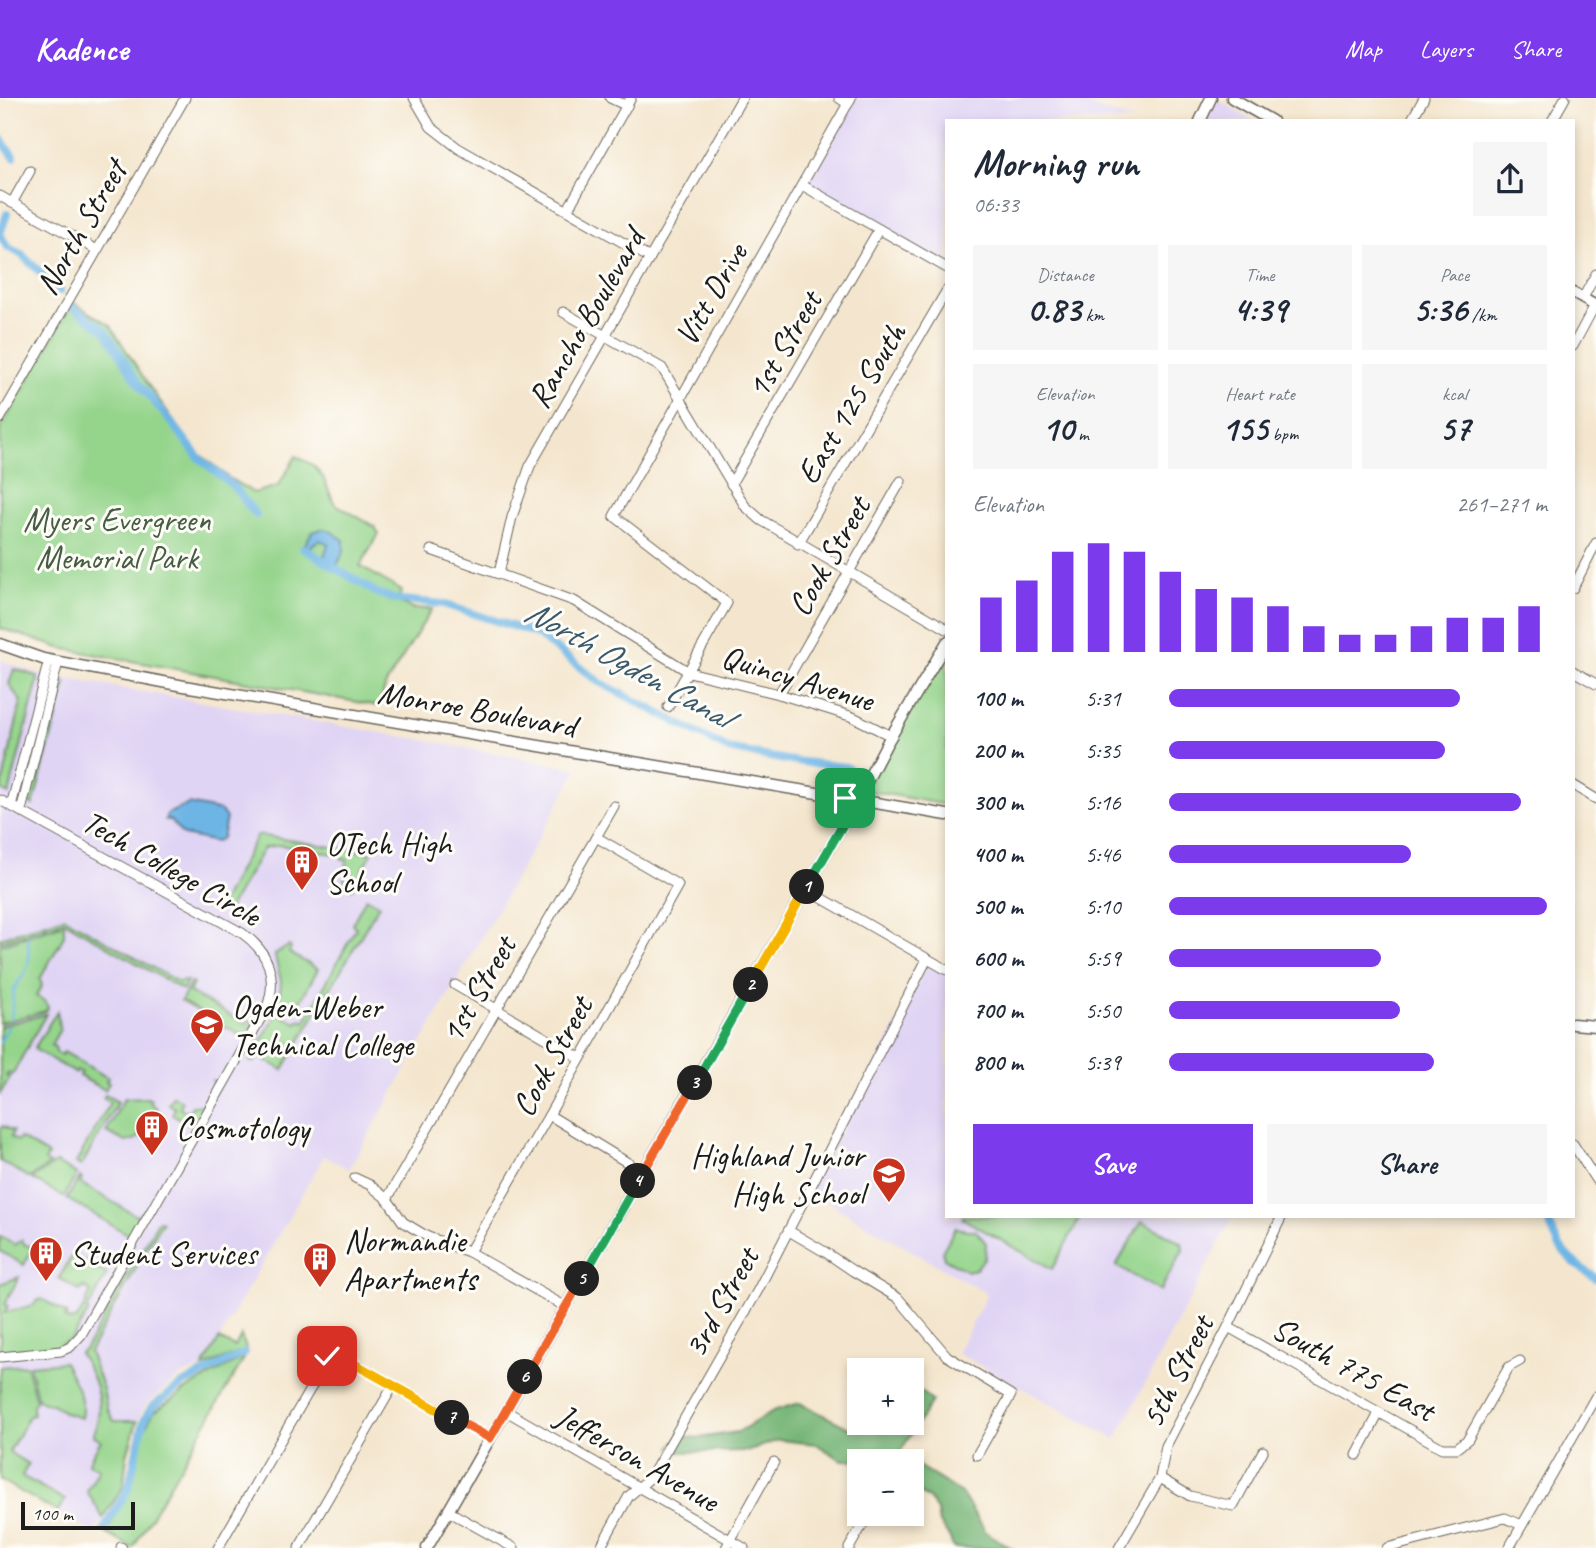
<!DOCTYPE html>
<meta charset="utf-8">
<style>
body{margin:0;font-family:Caveat,sans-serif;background:#f6f6f7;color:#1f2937;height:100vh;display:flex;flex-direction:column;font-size:26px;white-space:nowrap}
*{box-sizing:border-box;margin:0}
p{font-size:23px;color:#747a83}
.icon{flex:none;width:38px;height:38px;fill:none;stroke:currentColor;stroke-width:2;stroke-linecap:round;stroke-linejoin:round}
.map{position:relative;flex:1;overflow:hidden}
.panel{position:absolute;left:945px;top:21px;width:630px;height:1099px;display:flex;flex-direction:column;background:#fff;border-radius:0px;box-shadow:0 4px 10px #0003}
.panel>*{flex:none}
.fabs{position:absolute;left:847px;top:1260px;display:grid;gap:14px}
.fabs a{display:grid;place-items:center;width:77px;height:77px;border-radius:0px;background:#fff;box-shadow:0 4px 10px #0003;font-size:35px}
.scale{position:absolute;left:21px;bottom:18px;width:114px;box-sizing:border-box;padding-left:7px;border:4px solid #1c1c1c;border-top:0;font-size:19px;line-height:24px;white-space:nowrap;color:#1c1c1c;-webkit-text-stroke:5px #fdfcf7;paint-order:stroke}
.pin{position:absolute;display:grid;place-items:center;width:60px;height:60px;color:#fff;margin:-30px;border-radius:14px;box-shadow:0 4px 10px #0006}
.km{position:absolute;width:35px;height:35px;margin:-18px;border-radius:50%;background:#222;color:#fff;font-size:19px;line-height:35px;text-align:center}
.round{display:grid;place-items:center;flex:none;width:74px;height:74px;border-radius:0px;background:#f6f6f7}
.headline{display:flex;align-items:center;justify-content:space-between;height:119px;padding:0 28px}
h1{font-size:38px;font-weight:600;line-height:52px}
.figures{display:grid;grid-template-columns:repeat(3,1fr);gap:10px;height:119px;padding:7px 28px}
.figures div{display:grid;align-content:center;border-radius:0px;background:#f6f6f7;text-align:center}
.figures b{font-size:35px;font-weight:600}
.figures small{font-size:19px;font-weight:400}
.figures p{font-size:19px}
.chart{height:196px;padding:14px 28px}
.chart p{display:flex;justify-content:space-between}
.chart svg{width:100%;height:126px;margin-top:7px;stroke:#7c3aed;stroke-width:6}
.action{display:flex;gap:14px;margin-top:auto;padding:14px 28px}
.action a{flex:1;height:80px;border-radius:0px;background:#7c3aed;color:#fff;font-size:28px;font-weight:600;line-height:80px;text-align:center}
.action a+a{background:#f6f6f7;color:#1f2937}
ul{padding:0 28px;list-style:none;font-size:23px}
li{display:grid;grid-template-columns:112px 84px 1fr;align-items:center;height:52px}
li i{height:18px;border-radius:9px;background:#7c3aed}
header{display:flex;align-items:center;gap:42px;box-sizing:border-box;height:98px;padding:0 35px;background:#7c3aed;color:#fff}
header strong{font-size:33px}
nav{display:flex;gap:38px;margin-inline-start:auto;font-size:24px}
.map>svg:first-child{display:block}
.built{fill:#e0d4f4}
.green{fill:#94d48b;stroke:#587854;stroke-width:2}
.forest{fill:#77b677;stroke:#4a694a;stroke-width:2}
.water{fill:#6db5e5;stroke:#446880;stroke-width:2}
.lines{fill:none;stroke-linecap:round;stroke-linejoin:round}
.stream{stroke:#6db5e5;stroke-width:2.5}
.canal{stroke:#6db5e5;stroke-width:8}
.minor-casing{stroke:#68635a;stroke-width:11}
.major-casing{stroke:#68635a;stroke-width:13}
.minor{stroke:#fff;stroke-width:9}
.major{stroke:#fff;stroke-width:10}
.split-1-casing{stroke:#fff;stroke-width:14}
.split-2-casing{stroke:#fff;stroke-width:14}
.split-3-casing{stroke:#fff;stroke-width:14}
.split-4-casing{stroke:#fff;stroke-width:14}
.split-5-casing{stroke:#fff;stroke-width:14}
.split-6-casing{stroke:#fff;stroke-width:14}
.split-7-casing{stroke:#fff;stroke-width:14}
.split-8-casing{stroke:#fff;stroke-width:14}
.split-9-casing{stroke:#fff;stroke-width:14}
.split-1{stroke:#22a559;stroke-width:9}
.split-2{stroke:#f5b400;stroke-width:9}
.split-3{stroke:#22a559;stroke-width:9}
.split-4{stroke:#f0652b;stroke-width:9}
.split-5{stroke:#22a559;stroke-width:9}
.split-6{stroke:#f0652b;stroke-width:9}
.split-7{stroke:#f0652b;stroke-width:9}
.split-8{stroke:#f5b400;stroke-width:9}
.split-9{stroke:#f5b400;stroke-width:9}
.labels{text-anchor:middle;stroke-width:6;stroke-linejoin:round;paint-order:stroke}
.street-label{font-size:33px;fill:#1c1c1c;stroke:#fdfcf7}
.park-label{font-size:33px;fill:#465c43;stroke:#fdfcf7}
.poi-label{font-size:33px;fill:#1c1c1c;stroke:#fdfcf7;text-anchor:start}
.water-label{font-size:35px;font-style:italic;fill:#3c596c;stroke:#fdfcf7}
</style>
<header>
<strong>Kadence</strong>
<nav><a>Map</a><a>Layers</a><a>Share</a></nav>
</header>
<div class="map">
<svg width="1596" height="1450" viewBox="0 0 1596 1450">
<rect width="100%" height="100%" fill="#fdfcf7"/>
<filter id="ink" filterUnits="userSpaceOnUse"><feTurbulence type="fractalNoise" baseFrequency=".0143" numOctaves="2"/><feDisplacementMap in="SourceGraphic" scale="14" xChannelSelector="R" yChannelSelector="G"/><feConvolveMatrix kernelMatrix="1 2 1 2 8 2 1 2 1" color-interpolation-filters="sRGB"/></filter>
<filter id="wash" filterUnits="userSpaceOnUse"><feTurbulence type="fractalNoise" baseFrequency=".00686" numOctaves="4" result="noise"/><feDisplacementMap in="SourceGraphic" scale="28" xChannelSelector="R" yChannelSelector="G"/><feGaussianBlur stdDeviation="1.57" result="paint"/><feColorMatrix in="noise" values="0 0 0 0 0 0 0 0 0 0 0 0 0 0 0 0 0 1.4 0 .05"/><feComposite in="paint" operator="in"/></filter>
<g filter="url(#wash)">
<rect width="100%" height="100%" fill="#f4e6ce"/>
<!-- built -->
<g class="built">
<polygon points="857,0 1076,0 1105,14 1138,23 947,23 947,166 808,87"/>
<polygon points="1218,2 1254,23 1206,23"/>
<polygon points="0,562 39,576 435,644 578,671 349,1071 324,1058 203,1269 180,1278 147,1305 137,1323 127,1357 123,1389 94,1435 0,1382"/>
<polygon points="928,865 947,876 947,1118 1233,1118 1116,1341 957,1255 987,1196 810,1094"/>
</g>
<!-- green -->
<g class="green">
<polygon points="73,204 110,227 149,288 197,354 229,380 254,395 278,388 296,358 314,368 323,379 334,405 375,429 379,436 360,468 402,493 396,503 415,511 432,511 386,586 379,608 60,550 0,530 0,331"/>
<polygon points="947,551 947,707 864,692"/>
<polygon points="14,571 37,578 38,582 9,696 1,692 21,604 9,586"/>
<polygon points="57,584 66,585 33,707 27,704"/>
<polygon points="257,737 371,755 372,755 352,791 344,787 347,762 342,761 341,757 279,747 264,750 228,812 220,808"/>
<polygon points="366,800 379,807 283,972 258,958 254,964 250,963 277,915 297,925 300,922 305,924 356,830 352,826"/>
<polygon points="64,819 178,884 187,883 183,892 64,823 0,844 0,840"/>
<polygon points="64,826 64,838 40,881 42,888 36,898 46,904 48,910 46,913 0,925 0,847"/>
<polygon points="289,848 291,850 289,855 318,871 296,911 279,904 281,883 275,859 275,856"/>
<polygon points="191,884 193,886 189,894 246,926 249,922 252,923 253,926 244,939 181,903"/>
<polygon points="57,913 60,931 51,947 55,949 56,954 61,957 64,954 108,980 106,984 109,985 105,992 79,978 81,974 77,973 75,975 34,951"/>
<polygon points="46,916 12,977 8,975 6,978 10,979 0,996 0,928"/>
<polygon points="212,981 217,988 193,1028 172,1016 175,1010 168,1006 173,998 182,1003 180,1009 184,1013 190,1012 192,1008 202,1007 214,987"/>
<polygon points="105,997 118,1004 81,1068 76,1065 110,1005 103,1000"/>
<polygon points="148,1000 151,1002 150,1005 157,1010 153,1017 150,1032 143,1032 146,1038 145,1041 139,1038 137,1041 126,1044 106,1034 124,1001"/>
<polygon points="3,1028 13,1033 11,1039 18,1043 20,1040 48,1057 45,1063 50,1066 30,1080 0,1063 0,1033"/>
<polygon points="56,1065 77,1076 64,1099 32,1081"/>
<polygon points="80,1079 82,1081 80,1085 137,1118 142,1114 143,1117 131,1138 67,1101"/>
<polygon points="963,1118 1081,1118 1052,1171 962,1120"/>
<path d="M159,1122L162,1124L89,1254L103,1291L107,1311L114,1323H137L127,1357L123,1389L103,1420L87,1393L99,1371L88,1365L101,1342L93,1337C106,1308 96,1280 79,1255L86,1250Z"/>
<polygon points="1142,1123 1182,1145 1183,1152 1160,1193 1116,1168"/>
<polygon points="955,1130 976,1133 986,1145 985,1159 976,1171 967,1173 944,1160 942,1154"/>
<polygon points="0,1138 15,1147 22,1142 24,1146 33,1150 24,1167 0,1153"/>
<polygon points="75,1153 74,1158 107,1176 90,1208 85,1206 91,1194 83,1189 80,1193 59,1180"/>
<polygon points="19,1179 5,1206 8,1208 4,1215 34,1207 36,1203 42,1201 67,1216 65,1220 70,1223 77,1221 84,1209 88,1211 88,1215 71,1241 56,1249 0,1253 0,1186"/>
<polygon points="241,1238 247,1252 203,1269 219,1241 235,1249"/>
<polygon points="245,1259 133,1450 106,1435 129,1393 143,1334 153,1315 193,1287"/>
<path d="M64,1264C73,1282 86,1300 81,1320L65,1315L54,1307L38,1302L29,1267Z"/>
<polygon points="26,1267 36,1303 33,1307 33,1317 29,1318 9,1354 28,1366 22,1378 65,1402 57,1414 0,1382 0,1269"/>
</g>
<!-- forest -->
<g class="forest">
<polygon points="912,1287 932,1303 900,1354 911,1363 842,1362 816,1346 779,1342 748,1353 680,1354 671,1350 679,1338 699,1340 738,1334 775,1312 800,1305 851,1331 859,1316 859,1325 912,1325"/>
<polygon points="912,1364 961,1395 986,1434 1011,1450 953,1450 950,1440 939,1425 937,1413 929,1400 912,1392"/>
</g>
<!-- water -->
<g class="water">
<path d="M321,431H327L344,442V452L336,470L323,462L328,446C320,439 313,444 308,453L303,450L312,434Z"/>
<polygon points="189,706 221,713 226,720 222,740 216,744 183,737 170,722 165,722 167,716"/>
</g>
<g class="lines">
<!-- stream -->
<g class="stream">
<polyline points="11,921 14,891 26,873 29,861 28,840"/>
<polyline points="0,944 8,929"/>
</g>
<!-- canal -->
<g class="canal">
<polyline points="0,40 14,59"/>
<polyline points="7,116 0,136 7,149 21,156 60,193"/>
<polyline points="73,209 105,232 139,286 173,326 199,360 233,388 256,417"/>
<polyline points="303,450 377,495 393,501 443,506 537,536 599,584 728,651 786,662 846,669 857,676"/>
<path d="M1548,1118C1555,1150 1569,1163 1596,1180"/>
<polyline points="104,1431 128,1391 144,1323 151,1310 184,1285 245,1255"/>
</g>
</g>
</g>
<g filter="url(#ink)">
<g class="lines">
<!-- minor casing -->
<g class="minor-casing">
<g id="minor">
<polyline points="414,0 431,29 458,50 650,160"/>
<polyline points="610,0 627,8"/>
<polyline points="839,0 848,6"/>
<polyline points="1411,23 1424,0"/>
<polyline points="1552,23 1565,0"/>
<polyline points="802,87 947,170"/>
<polyline points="0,98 97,152"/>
<polyline points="12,105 30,73"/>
<polyline points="568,111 631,0"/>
<polyline points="1583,200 1596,176"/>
<polyline points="563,214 662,270 745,408 761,422 947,531"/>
<polyline points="1573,248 1595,207"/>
<polyline points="0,321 185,0"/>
<polyline points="731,386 879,131"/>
<polyline points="798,446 947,192"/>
<polyline points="431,452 574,503 689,574 779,596 853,619 891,638"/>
<polyline points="499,475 512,419 530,368 742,0"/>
<polyline points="1573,490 1596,445"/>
<polyline points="1573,573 1596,586"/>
<polyline points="779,596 901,383"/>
<polyline points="668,609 727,505 614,418 851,0"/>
<polyline points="1573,687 1596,701"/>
<path d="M0,702L242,835C268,853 278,879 267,909L81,1237L70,1249L61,1253L0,1259"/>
<polyline points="11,708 49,562"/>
<polyline points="21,713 58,564"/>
<polyline points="806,791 947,872"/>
<polyline points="455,887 580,960"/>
<polyline points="549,1017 643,1074"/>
<polyline points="1573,1046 1596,1082"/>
<polyline points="355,1080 370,1087 387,1101 403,1124 428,1139 469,1154 566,1209"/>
<polyline points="387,1101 614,708"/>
<polyline points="789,1133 825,1154 853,1173 898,1200 947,1258 1011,1297 977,1357"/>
<polyline points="469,1154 549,1017 678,787 596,739"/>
<polyline points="1228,1229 1442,1350 1457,1350 1468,1341 1509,1269 1520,1263"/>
<polyline points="506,1313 744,1450"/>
<polyline points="1357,1357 1379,1315"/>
<polyline points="1160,1380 1190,1398 1233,1408 1263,1353"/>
<polyline points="448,1413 514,1450"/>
<polyline points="121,1449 122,1450"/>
<polyline points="218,1450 331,1255 341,1258 490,1340"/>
<polyline points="299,1450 393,1288"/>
<polyline points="600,1450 629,1398 651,1379 758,1192 927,861"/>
<polyline points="726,1450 774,1364"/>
<polyline points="849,1450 869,1416"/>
<polyline points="1119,1450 1160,1380 1166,1348 1228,1229 1282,1118"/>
<polyline points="1387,1450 1505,1420 1522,1427"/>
<polyline points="1509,1450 1596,1298"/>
</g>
</g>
<!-- major casing -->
<g class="major-casing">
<g id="major">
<polyline points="1232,0 1272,23"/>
<polyline points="1200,23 1211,0"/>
<polyline points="1573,195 1596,208"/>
<polyline points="0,546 43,561 184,588 947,717"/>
<polyline points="1573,926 1596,928"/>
<polyline points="427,1450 857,702 887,645 947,544"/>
</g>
</g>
<!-- minor -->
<use href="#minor" class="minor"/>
<!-- major -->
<use href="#major" class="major"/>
</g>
</g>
<g class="lines" filter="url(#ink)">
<!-- split-1 casing -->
<g class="split-1-casing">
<polyline id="split-1" points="807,789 857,702 845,700"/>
</g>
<!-- split-2 casing -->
<g class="split-2-casing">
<polyline id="split-2" points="751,887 807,789"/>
</g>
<!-- split-3 casing -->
<g class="split-3-casing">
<polyline id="split-3" points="695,985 751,887"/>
</g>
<!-- split-4 casing -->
<g class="split-4-casing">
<polyline id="split-4" points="638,1083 695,985"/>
</g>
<!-- split-5 casing -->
<g class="split-5-casing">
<polyline id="split-5" points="582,1181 638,1083"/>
</g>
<!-- split-6 casing -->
<g class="split-6-casing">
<polyline id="split-6" points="525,1279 582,1181"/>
</g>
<!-- split-7 casing -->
<g class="split-7-casing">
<polyline id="split-7" points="452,1320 490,1340 525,1279"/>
</g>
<!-- split-8 casing -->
<g class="split-8-casing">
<polyline id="split-8" points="353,1265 452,1320"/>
</g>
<!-- split-9 casing -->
<g class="split-9-casing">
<polyline id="split-9" points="327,1258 331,1255 353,1265"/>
</g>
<!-- split-1 -->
<use href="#split-1" class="split-1"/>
<!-- split-2 -->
<use href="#split-2" class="split-2"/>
<!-- split-3 -->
<use href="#split-3" class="split-3"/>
<!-- split-4 -->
<use href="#split-4" class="split-4"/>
<!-- split-5 -->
<use href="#split-5" class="split-5"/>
<!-- split-6 -->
<use href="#split-6" class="split-6"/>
<!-- split-7 -->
<use href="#split-7" class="split-7"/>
<!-- split-8 -->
<use href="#split-8" class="split-8"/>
<!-- split-9 -->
<use href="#split-9" class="split-9"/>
</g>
<!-- icons -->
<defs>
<g id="building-pin" transform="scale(1.75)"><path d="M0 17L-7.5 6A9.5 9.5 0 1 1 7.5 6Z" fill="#c8321e" stroke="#fdfcf7"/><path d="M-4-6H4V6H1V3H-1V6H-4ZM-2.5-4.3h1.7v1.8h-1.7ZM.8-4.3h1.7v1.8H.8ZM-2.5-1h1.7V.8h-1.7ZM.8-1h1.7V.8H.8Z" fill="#fff"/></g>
<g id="university-pin" transform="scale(1.75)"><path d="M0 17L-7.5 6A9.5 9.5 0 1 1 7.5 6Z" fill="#c8321e" stroke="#fdfcf7"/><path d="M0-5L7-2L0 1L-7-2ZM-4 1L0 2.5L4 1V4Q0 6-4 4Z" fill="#fff"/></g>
<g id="school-pin" transform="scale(1.75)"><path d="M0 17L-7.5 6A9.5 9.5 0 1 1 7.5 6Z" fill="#c8321e" stroke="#fdfcf7"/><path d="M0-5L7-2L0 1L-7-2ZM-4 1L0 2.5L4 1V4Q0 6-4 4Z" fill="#fff"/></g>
</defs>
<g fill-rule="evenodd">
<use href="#building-pin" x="302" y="764"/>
<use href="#university-pin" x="207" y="927"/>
<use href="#building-pin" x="152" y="1029"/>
<use href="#school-pin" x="889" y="1076"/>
<use href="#building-pin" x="46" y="1155"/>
<use href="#building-pin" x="320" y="1161"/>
</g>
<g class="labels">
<!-- street labels -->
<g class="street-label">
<text transform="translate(80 129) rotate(-60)" y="12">North Street</text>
<text transform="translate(710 196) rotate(-60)" y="12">Vitt Drive</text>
<text transform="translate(585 220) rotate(-60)" y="12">Rancho Boulevard</text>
<text transform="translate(783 246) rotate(-60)" y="12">1st Street</text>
<text transform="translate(850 305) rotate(-59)" y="12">East 125 South</text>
<text transform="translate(828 458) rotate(-60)" y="12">Cook Street</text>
<text transform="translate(798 579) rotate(17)" y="12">Quincy Avenue</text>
<text transform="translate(477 610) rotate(10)" y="12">Monroe Boulevard</text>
<text transform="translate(172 769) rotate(30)" y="12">Tech College Circle</text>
<text transform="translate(477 891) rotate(-60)" y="12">1st Street</text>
<text transform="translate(551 958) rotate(-61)" y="12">Cook Street</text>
<text transform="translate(720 1204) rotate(-61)" y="12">3rd Street</text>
<text transform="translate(1354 1270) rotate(29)" y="12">South 775 East</text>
<text transform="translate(1176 1273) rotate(-63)" y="12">5th Street</text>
<text transform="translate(638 1359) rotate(30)" y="12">Jefferson Avenue</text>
</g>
<!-- park labels -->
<g class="park-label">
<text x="117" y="433">Myers Evergreen<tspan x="117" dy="38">Memorial Park</tspan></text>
</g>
<!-- poi labels -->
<g class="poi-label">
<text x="326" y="757">OTech High<tspan x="326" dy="38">School</tspan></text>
<text x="232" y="920">Ogden-Weber<tspan x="232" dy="38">Technical College</tspan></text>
<text x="176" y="1041">Cosmotology</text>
<text x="864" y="1069" text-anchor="end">Highland Junior<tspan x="864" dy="38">High School</tspan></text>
<text x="344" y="1154">Normandie<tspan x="344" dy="38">Apartments</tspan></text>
<text x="70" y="1167">Student Services</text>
</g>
<!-- water labels -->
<g class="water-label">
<text transform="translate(628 565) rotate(29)" y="12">North Ogden Canal</text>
</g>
</g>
</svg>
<div class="fabs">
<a>+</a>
<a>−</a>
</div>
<div class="scale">100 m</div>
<div class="pin" style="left:845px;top:700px;background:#1e9e55"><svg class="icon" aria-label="arrive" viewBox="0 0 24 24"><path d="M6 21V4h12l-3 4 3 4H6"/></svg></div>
<div class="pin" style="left:327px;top:1258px;background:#d93025"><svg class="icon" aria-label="check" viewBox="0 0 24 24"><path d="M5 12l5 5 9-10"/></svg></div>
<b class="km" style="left:807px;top:789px">1</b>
<b class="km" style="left:751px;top:887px">2</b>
<b class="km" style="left:695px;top:985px">3</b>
<b class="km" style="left:638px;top:1083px">4</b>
<b class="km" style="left:582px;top:1181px">5</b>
<b class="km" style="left:525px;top:1279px">6</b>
<b class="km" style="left:452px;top:1320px">7</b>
<section class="panel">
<div class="headline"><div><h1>Morning run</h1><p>06:33</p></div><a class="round"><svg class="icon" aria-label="share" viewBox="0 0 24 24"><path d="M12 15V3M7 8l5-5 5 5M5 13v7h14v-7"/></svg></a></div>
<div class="figures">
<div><p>Distance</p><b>0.83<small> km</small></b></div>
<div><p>Time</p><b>4:39</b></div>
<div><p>Pace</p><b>5:36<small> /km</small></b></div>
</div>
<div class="figures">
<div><p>Elevation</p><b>10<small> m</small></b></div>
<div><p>Heart rate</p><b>155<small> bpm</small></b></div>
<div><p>kcal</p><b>57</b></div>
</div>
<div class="chart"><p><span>Elevation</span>261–271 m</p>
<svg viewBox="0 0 160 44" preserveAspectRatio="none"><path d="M5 44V25M15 44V19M25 44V9M35 44V6M45 44V9M55 44V16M65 44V22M75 44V25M85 44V28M95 44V35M105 44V38M115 44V38M125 44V35M135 44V32M145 44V32M155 44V28"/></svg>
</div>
<ul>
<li><b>100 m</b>5:31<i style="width:77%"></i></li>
<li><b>200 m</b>5:35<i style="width:73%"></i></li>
<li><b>300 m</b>5:16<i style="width:93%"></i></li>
<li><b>400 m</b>5:46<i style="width:64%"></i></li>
<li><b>500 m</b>5:10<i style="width:100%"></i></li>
<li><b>600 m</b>5:59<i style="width:56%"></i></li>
<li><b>700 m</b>5:50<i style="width:61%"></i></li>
<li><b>800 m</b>5:39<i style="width:70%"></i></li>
</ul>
<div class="action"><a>Save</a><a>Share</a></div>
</section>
</div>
